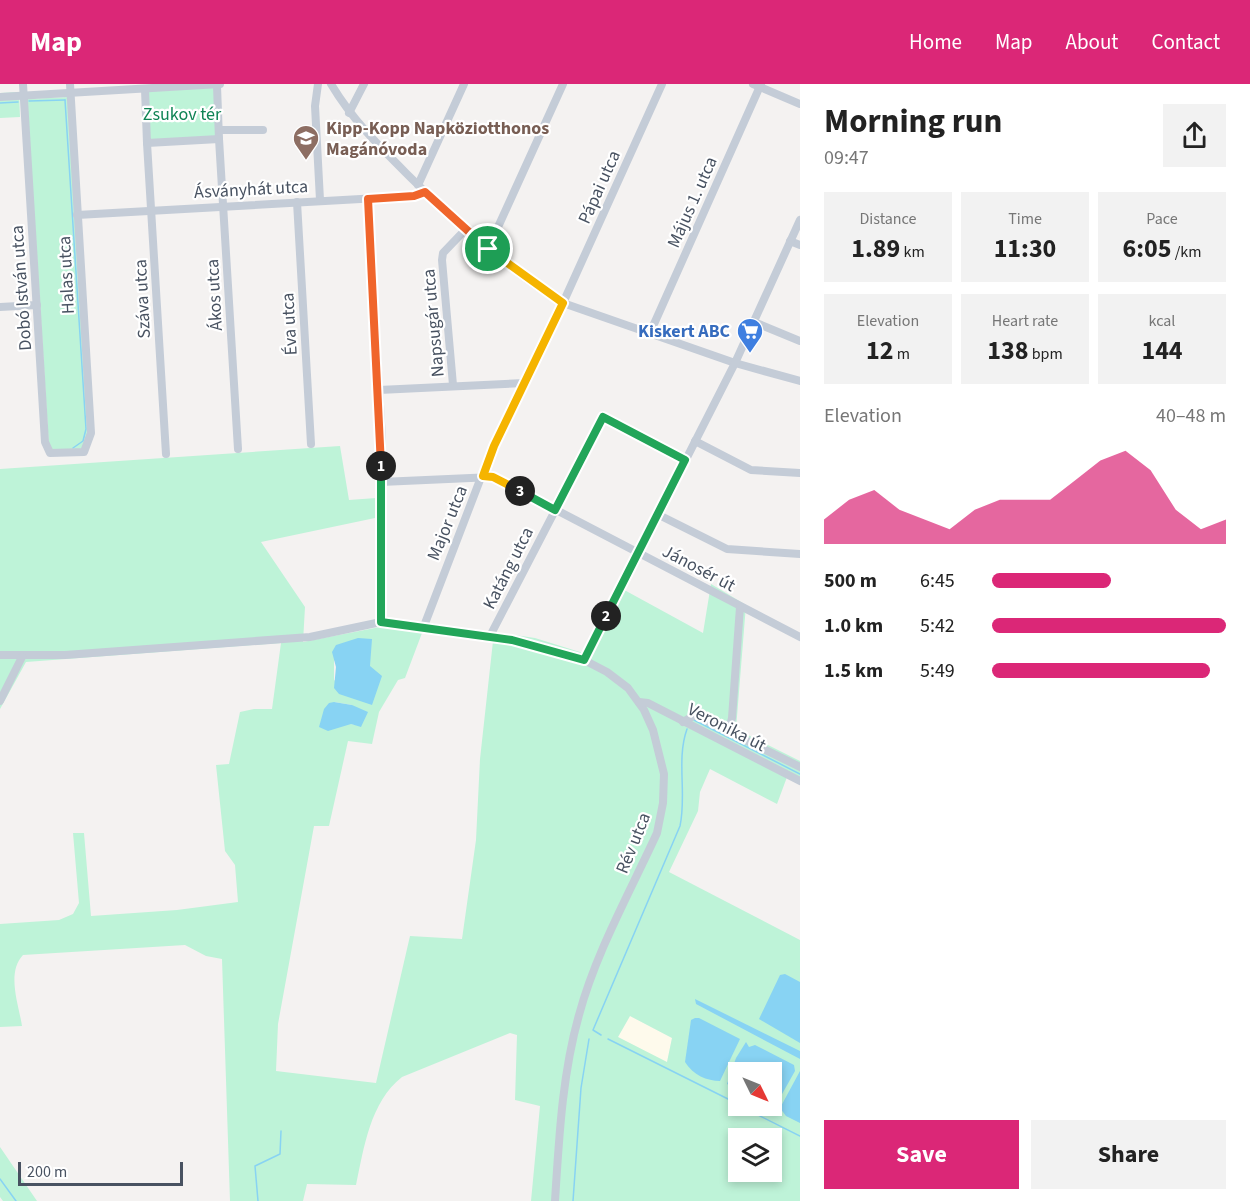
<!DOCTYPE html>
<meta charset="utf-8">
<style>
body{margin:0;font-family:"Source Sans 3",sans-serif;background:#f2f2f2;color:#222;height:100vh;display:flex;flex-direction:column;font-size:22px;white-space:nowrap}
*{box-sizing:border-box;margin:0}
p{font-size:20px;color:#767676}
.icon{flex:none;width:33px;height:33px;fill:none;stroke:currentColor;stroke-width:2;stroke-linecap:round;stroke-linejoin:round}
.map{position:relative;flex:1;overflow:hidden}
.details{display:flex;flex-direction:column;background:#fff;width:450px}
.details>*{flex:none}
.needle{width:39px;rotate:133deg}
.fabs{position:absolute;left:728px;top:978px;display:grid;gap:12px}
.fabs a{display:grid;place-items:center;width:54px;height:54px;border-radius:0px;background:#fff;box-shadow:0 3px 9px #0003;font-size:30px}
.scale{position:absolute;left:18px;bottom:15px;width:165px;box-sizing:border-box;padding-left:6px;border:3px solid #485261;border-top:0;font-size:16px;line-height:21px;white-space:nowrap;color:#485261;-webkit-text-stroke:4px #fff;paint-order:stroke}
.pin{position:absolute;display:grid;place-items:center;width:51px;height:51px;color:#fff;margin:-26px;border:3px solid #fff;border-radius:50%;box-shadow:0 2px 6px #0007}
.km{position:absolute;width:30px;height:30px;margin:-15px;border-radius:50%;background:#222;color:#fff;font-size:16px;line-height:30px;text-align:center}
.round{display:grid;place-items:center;flex:none;width:63px;height:63px;border-radius:0px;background:#f2f2f2}
.summary{display:flex;align-items:center;justify-content:space-between;height:102px;padding:0 24px}
h1{font-size:33px;font-weight:700;line-height:45px}
.stats{display:grid;grid-template-columns:repeat(3,1fr);gap:9px;height:102px;padding:6px 24px}
.stats div{display:grid;align-content:center;border-radius:0px;background:#f2f2f2;text-align:center}
.stats b{font-size:26px;font-weight:700}
.stats small{font-size:16px;font-weight:400}
.stats p{font-size:16px}
.chart{height:168px;padding:12px 24px}
.chart p{display:flex;justify-content:space-between}
.chart svg{width:100%;height:108px;margin-top:6px;fill:#db2777;opacity:.7}
.primary-button{display:flex;gap:12px;margin-top:auto;padding:12px 24px}
.primary-button a{flex:1;height:69px;border-radius:0px;background:#db2777;color:#fff;font-size:24px;font-weight:700;line-height:69px;text-align:center}
.primary-button a+a{background:#f2f2f2;color:#222}
ul{padding:0 24px;list-style:none;font-size:20px}
li{display:grid;grid-template-columns:96px 72px 1fr;align-items:center;height:45px}
li i{height:15px;border-radius:8px;background:#db2777}
header{display:flex;align-items:center;gap:36px;box-sizing:border-box;height:84px;padding:0 30px;background:#db2777;color:#fff}
header strong{font-size:28px}
nav{display:flex;gap:33px;margin-inline-start:auto;font-size:21px}
main{display:flex;flex:1;min-height:0}
.map>svg:first-child{display:block}
.commercial{fill:#fefaec}
.green{fill:#bef3d8;fill-rule:evenodd}
.water{fill:#88d3f3}
.lines{fill:none;stroke-linecap:round;stroke-linejoin:round}
.stream{stroke:#88d3f3;stroke-width:1.5}
.minor{stroke:#c4ccd7;stroke-width:8}
.split-1-casing{stroke:#fff;stroke-width:12}
.split-2-casing{stroke:#fff;stroke-width:12}
.split-3-casing{stroke:#fff;stroke-width:12}
.split-4-casing{stroke:#fff;stroke-width:12}
.split-1{stroke:#f0652b;stroke-width:8}
.split-2{stroke:#22a559;stroke-width:8}
.split-3{stroke:#22a559;stroke-width:8}
.split-4{stroke:#f5b400;stroke-width:8}
.labels{text-anchor:middle;stroke-width:4.5;stroke-linejoin:round;paint-order:stroke}
.park-label{font-size:18px;fill:#108455;stroke:#fff}
.education-label{font-size:18px;font-weight:bold;fill:#785e54;stroke:#fff;text-anchor:start}
.street-label{font-size:18px;fill:#485261;stroke:#fff}
.shop-label{font-size:18px;font-weight:bold;fill:#366cbe;stroke:#fff;text-anchor:end}
</style>
<header>
<strong>Map</strong>
<nav><a>Home</a><a>Map</a><a>About</a><a>Contact</a></nav>
</header>
<main>
<div class="map">
<svg width="800" height="1117" viewBox="0 0 800 1117">
<rect width="100%" height="100%" fill="#f4f2f1"/>
<!-- commercial -->
<polygon class="commercial" points="630,932 672,954 667,979 618,953"/>
<!-- green -->
<g class="green">
<polygon points="217,2 219,55 147,59 145,5"/>
<polygon points="19,8 20,33 0,34 0,9"/>
<polygon points="69,13 90,350 84,365 55,368 49,363 27,15"/>
<path d="M340,362L349,416L376,414L375,434L261,458L305,523L303,558L385,542L422,549L405,594L398,596L379,628L372,660L348,657L329,742H314L278,940L276,987L376,999L410,852L462,855L476,756L480,675L494,548L535,554L583,569L617,502L703,549L711,500L746,521L736,645L800,677V700L787,693L777,720L710,685L700,708L698,727L669,788L800,856V1117H531L540,1022L515,1016L517,951L510,949L402,993C370,1018 364,1064 356,1101L307,1100L303,1117H230L222,875L206,872L185,861L23,871C6,889 19,921 22,942L0,943V840L59,836L73,830L79,819L73,749H84L91,832L177,826L238,818L235,781L225,767L216,681L229,680L240,628L254,625H272L281,559L26,578L0,625V385ZM334,576L372,621L334,596ZM334,618L352,621L361,642L351,640ZM630,932L672,954L667,978L618,953ZM738,988H771V1022H738ZM738,1054H771V1088H738Z"/>
<polygon points="0,1063 37,1117 3,1117 0,1113"/>
</g>
<!-- water -->
<g class="water">
<polygon points="358,554 372,555 370,582 382,592 372,621 339,610 334,604 336,583 332,568 336,561"/>
<polygon points="334,618 352,621 368,628 361,643 351,640 328,647 319,643 324,625 329,619"/>
<polygon points="785,890 800,898 800,959 759,935 780,891"/>
<polygon points="695,915 800,967 800,975 696,920"/>
<path d="M695,934H699L740,955L720,997C707,997 693,991 685,978L691,936Z"/>
<polygon points="746,958 749,963 755,961 794,981 795,987 777,1019 777,1029 763,1022 771,1022 771,988 738,988 738,1006 727,1000 736,974"/>
<polygon points="800,987 800,1039 786,1032 780,1024"/>
</g>
<g class="lines">
<!-- stream -->
<g class="stream">
<polyline points="65,16 86,345 83,357 73,364"/>
<polyline points="29,17 65,16"/>
<polyline points="0,19 18,18"/>
<polyline points="694,636 800,690"/>
<path d="M601,951L593,946L680,742C687,710 676,676 687,645"/>
<polyline points="608,955 738,1020"/>
<polyline points="740,1022 800,1052"/>
<polyline points="0,1095 16,1117"/>
<polyline points="258,1117 255,1082 280,1070 281,1047"/>
<polyline points="573,1117 581,1004 589,955"/>
</g>
<!-- minor -->
<g class="minor">
<polyline points="23,0 45,358 50,369 84,368 91,349 70,0"/>
<polyline points="318,0 315,22 320,116"/>
<path d="M331,0C353,37 381,64 411,94C458,140 506,185 563,219L735,279L800,297"/>
<polyline points="753,0 800,20"/>
<polyline points="145,5 147,59 219,55 217,2"/>
<polyline points="0,13 220,0"/>
<polyline points="349,29 364,0"/>
<polyline points="219,46 263,46"/>
<polyline points="219,55 238,365"/>
<polyline points="147,59 166,370"/>
<polyline points="418,101 464,0"/>
<polyline points="368,115 382,355 381,538"/>
<polyline points="297,118 311,360"/>
<polyline points="77,131 414,112 425,108"/>
<polyline points="790,157 800,161"/>
<polyline points="488,165 563,0"/>
<polyline points="0,223 37,221"/>
<polyline points="754,238 800,257"/>
<polyline points="650,249 761,0"/>
<polyline points="453,301 442,176 443,169 465,146"/>
<polyline points="379,306 524,299"/>
<polyline points="695,357 751,386 800,389"/>
<polyline points="381,398 493,393 800,553"/>
<polyline points="657,430 727,465 800,470"/>
<polyline points="424,542 493,362 563,219 662,0"/>
<polyline points="490,552 603,334 685,376"/>
<path d="M0,571H65L310,553L381,538L424,542L541,562L584,576L607,588L628,604L644,626L653,646L664,690L663,719L657,749C630,808 596,868 579,931C562,991 559,1055 555,1117"/>
<polyline points="584,576 735,279 800,136"/>
<polyline points="0,617 22,573"/>
<polyline points="639,618 648,619 800,697"/>
<polyline points="683,638 695,631 800,683"/>
<polyline points="728,649 732,634 740,523"/>
</g>
</g>
<g class="lines">
<!-- split-1 casing -->
<g class="split-1-casing">
<polyline id="split-1" points="381,382 368,115 414,112 425,108 488,165"/>
</g>
<!-- split-2 casing -->
<g class="split-2-casing">
<polyline id="split-2" points="381,382 381,538 512,556 584,576 606,532"/>
</g>
<!-- split-3 casing -->
<g class="split-3-casing">
<polyline id="split-3" points="520,407 555,426 603,333 685,376 606,532"/>
</g>
<!-- split-4 casing -->
<g class="split-4-casing">
<polyline id="split-4" points="488,165 563,219 494,362 483,392 493,393 520,407"/>
</g>
<!-- split-1 -->
<use href="#split-1" class="split-1"/>
<!-- split-2 -->
<use href="#split-2" class="split-2"/>
<!-- split-3 -->
<use href="#split-3" class="split-3"/>
<!-- split-4 -->
<use href="#split-4" class="split-4"/>
</g>
<!-- icons -->
<defs>
<g id="school-pin" transform="scale(1.35)"><path d="M0 17L-7.5 6A9.5 9.5 0 1 1 7.5 6Z" fill="#8d6e63" stroke="#fff"/><path d="M0-5L7-2L0 1L-7-2ZM-4 1L0 2.5L4 1V4Q0 6-4 4Z" fill="#fff"/></g>
<g id="supermarket-pin" transform="scale(1.35)"><path d="M0 17L-7.5 6A9.5 9.5 0 1 1 7.5 6Z" fill="#3f7fe0" stroke="#fff"/><path d="M-6-5.5h2.5l.6 2H6L4.5 2H-2.5L-4.4-4H-6ZM-1.5 3.2a1.3 1.3 0 1 0 .1 0ZM3 3.2a1.3 1.3 0 1 0 .1 0Z" fill="#fff"/></g>
</defs>
<g fill-rule="evenodd">
<use href="#school-pin" x="306" y="54"/>
<use href="#supermarket-pin" x="750" y="247"/>
</g>
<g class="labels">
<!-- park labels -->
<g class="park-label">
<text x="182" y="36">Zsukov tér</text>
</g>
<!-- education labels -->
<g class="education-label">
<text x="326" y="50">Kipp-Kopp Napköziotthonos<tspan x="326" dy="21">Magánóvoda</tspan></text>
</g>
<!-- street labels -->
<g class="street-label">
<text transform="translate(599 103) rotate(-66)" y="6">Pápai utca</text>
<text transform="translate(251 105) rotate(-3)" y="6">Ásványhát utca</text>
<text transform="translate(692 118) rotate(-66)" y="6">Május 1. utca</text>
<text transform="translate(66 191) rotate(-93)" y="6">Halas utca</text>
<text transform="translate(21 204) rotate(-94)" y="6">Dobó István utca</text>
<text transform="translate(214 211) rotate(-93)" y="6">Ákos utca</text>
<text transform="translate(142 215) rotate(-93)" y="6">Száva utca</text>
<text transform="translate(433 239) rotate(-95)" y="6">Napsugár utca</text>
<text transform="translate(289 240) rotate(-93)" y="6">Éva utca</text>
<text transform="translate(447 439) rotate(-68)" y="6">Major utca</text>
<text transform="translate(508 484) rotate(-63)" y="6">Katáng utca</text>
<text transform="translate(699 484) rotate(28)" y="6">Jánosér út</text>
<text transform="translate(727 643) rotate(27)" y="6">Veronika út</text>
<text transform="translate(633 759) rotate(-68)" y="6">Rév utca</text>
</g>
<!-- shop labels -->
<g class="shop-label">
<text x="730" y="253">Kiskert ABC</text>
</g>
</g>
</svg>
<div class="fabs">
<a><svg class="needle" viewBox="-14 -14 28 28"><path d="M0-13l5 13h-10z" fill="#e53935"/><path d="M0 13l5-13h-10z" fill="#767676"/></svg></a>
<a><svg class="icon" aria-label="layers" viewBox="0 0 24 24"><path d="M12 4l9 5-9 5-9-5zM3 14l9 5 9-5"/></svg></a>
</div>
<div class="scale">200 m</div>
<div class="pin" style="left:488px;top:165px;background:#1e9e55"><svg class="icon" aria-label="arrive" viewBox="0 0 24 24"><path d="M6 21V4h12l-3 4 3 4H6"/></svg></div>
<b class="km" style="left:381px;top:382px">1</b>
<b class="km" style="left:606px;top:532px">2</b>
<b class="km" style="left:520px;top:407px">3</b>
</div>
<section class="details">
<div class="summary"><div><h1>Morning run</h1><p>09:47</p></div><a class="round"><svg class="icon" aria-label="share" viewBox="0 0 24 24"><path d="M12 15V3M7 8l5-5 5 5M5 13v7h14v-7"/></svg></a></div>
<div class="stats">
<div><p>Distance</p><b>1.89<small> km</small></b></div>
<div><p>Time</p><b>11:30</b></div>
<div><p>Pace</p><b>6:05<small> /km</small></b></div>
</div>
<div class="stats">
<div><p>Elevation</p><b>12<small> m</small></b></div>
<div><p>Heart rate</p><b>138<small> bpm</small></b></div>
<div><p>kcal</p><b>144</b></div>
</div>
<div class="chart"><p><span>Elevation</span>40–48 m</p>
<svg viewBox="0 0 160 44" preserveAspectRatio="none"><path d="M0 44V34L10 26L20 22L30 30L40 34L50 38L60 30L70 26L80 26L90 26L100 18L110 10L120 6L130 14L140 30L150 38L160 34V44z"/></svg>
</div>
<ul>
<li><b>500 m</b>6:45<i style="width:51%"></i></li>
<li><b>1.0 km</b>5:42<i style="width:100%"></i></li>
<li><b>1.5 km</b>5:49<i style="width:93%"></i></li>
</ul>
<div class="primary-button"><a>Save</a><a>Share</a></div>
</section>
</main>
